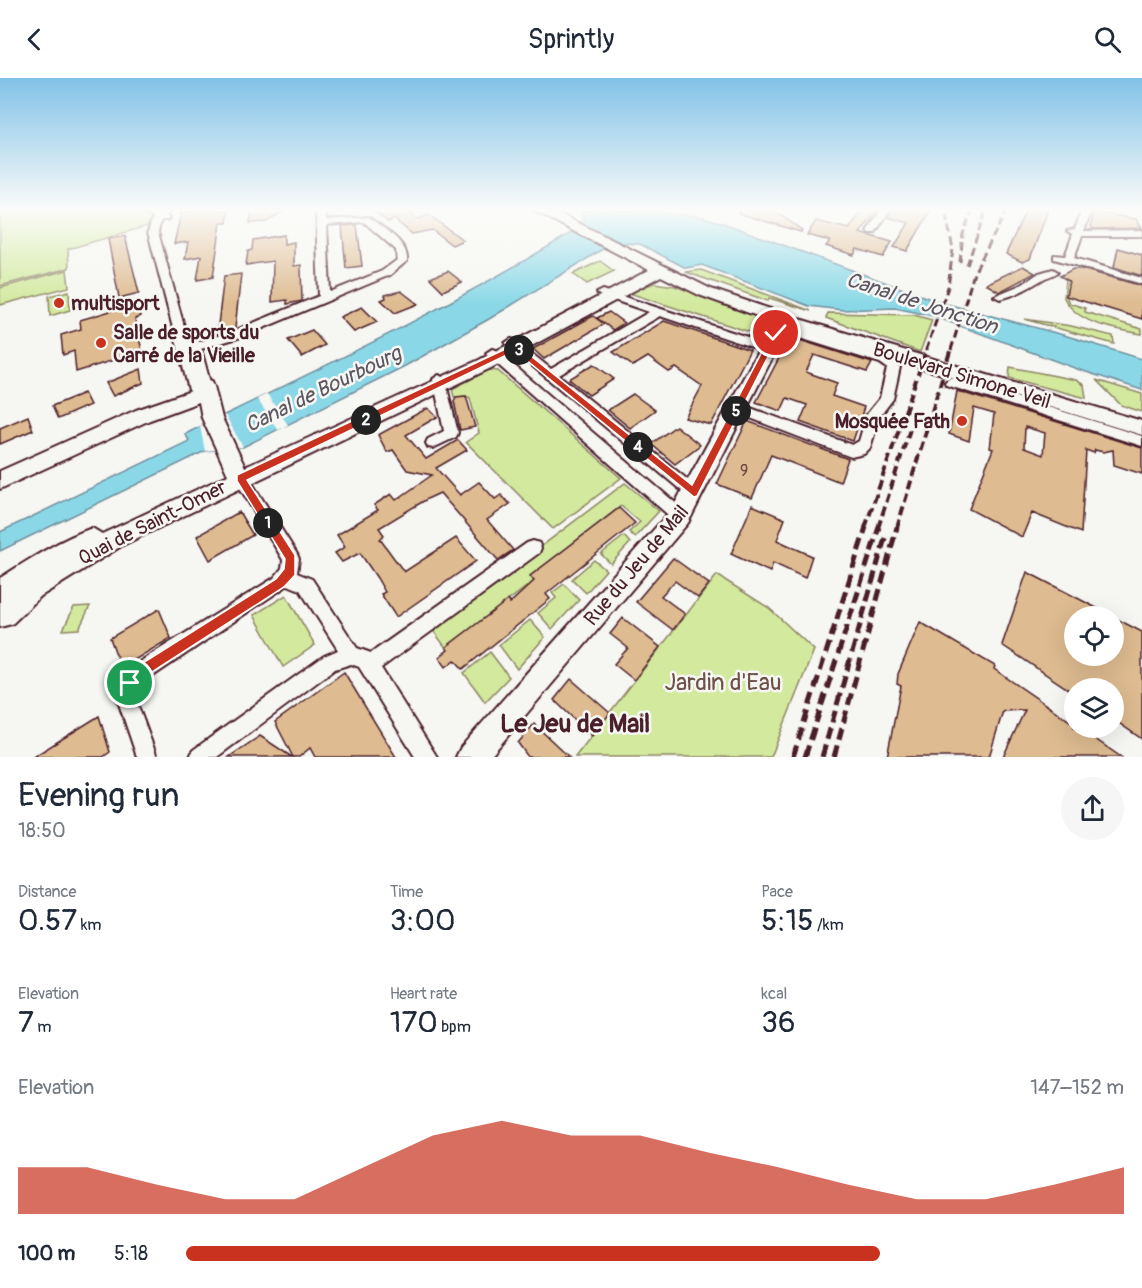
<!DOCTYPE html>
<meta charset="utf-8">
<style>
body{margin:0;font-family:Pangolin,sans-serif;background:#f6f6f7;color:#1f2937;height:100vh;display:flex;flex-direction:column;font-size:22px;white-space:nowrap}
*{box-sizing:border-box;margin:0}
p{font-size:20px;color:#747a83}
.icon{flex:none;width:33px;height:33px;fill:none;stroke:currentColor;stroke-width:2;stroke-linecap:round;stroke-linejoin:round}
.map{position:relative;height:679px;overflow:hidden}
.details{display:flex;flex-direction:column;background:#fff;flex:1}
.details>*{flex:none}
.buttons{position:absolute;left:1064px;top:528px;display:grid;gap:12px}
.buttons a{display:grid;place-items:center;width:60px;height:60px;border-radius:50%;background:#fff;box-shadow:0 6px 24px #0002;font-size:30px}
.pin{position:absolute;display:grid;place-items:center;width:51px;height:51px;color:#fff;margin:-26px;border:3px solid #fff;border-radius:50%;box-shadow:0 2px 6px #0007}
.km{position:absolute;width:30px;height:30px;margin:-15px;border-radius:50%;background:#222;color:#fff;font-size:16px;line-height:30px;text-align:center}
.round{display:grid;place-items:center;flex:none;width:63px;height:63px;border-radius:32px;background:#f6f6f7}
.headline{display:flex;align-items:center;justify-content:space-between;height:102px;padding:0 18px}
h1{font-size:33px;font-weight:600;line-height:45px}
.metrics{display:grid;grid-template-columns:repeat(3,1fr);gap:9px;height:102px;padding:6px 18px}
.metrics div{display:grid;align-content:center}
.metrics b{font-size:30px;font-weight:600}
.metrics small{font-size:16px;font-weight:400}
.metrics p{font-size:16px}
.chart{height:168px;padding:12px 18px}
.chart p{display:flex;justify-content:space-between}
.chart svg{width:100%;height:108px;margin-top:6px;fill:#c8321e;opacity:.7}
ul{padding:0 18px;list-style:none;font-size:20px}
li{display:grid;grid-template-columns:96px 72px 1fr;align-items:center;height:45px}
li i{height:15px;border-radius:8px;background:#c8321e}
header{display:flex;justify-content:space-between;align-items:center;height:78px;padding:0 18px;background:#fff;font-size:27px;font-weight:600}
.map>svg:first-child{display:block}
.green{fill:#d2e99e;stroke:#8e8464;stroke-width:1.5}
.water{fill:#8ad8e7;stroke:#708e9c;stroke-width:1.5}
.pier{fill:#f6f6f2}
.building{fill:#debb90;stroke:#4a1f2b;stroke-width:1.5;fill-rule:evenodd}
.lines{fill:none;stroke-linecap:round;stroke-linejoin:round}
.street-casing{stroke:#4a1f2b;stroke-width:4}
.secondary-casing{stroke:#4a1f2b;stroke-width:4}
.street{fill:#f6f6f2;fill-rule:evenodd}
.secondary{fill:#f6f6f2;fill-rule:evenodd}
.rail-far2{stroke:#4a1f2b;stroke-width:3;stroke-dasharray:8 4;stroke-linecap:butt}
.rail-far1{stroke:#4a1f2b;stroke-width:4;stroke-dasharray:9 4.5;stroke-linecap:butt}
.rail{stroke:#4a1f2b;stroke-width:5;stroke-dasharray:12 6;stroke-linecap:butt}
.route{fill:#c8321e;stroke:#fff;stroke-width:1.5}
.poi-dot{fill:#c8321e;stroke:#f6f6f2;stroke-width:2}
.labels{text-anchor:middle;stroke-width:5;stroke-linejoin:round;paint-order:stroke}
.number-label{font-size:16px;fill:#6f4644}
.poi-label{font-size:20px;font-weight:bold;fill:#4a1f2b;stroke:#f6f6f2;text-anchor:start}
.street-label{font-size:20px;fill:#4a1f2b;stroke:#f6f6f2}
.water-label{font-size:21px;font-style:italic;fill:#5d5663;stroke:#f6f6f2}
.near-park-label{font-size:24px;fill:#6c5248;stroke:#f6f6f2}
.near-neighbourhood-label{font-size:26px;font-weight:bold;fill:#4a1f2b;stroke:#f6f6f2}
</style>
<header><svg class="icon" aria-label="back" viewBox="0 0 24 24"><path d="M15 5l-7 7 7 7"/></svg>Sprintly<svg class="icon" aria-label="search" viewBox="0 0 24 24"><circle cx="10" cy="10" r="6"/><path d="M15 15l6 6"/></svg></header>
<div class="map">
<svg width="1142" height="679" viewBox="0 0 1142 679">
<rect width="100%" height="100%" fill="#f6f6f2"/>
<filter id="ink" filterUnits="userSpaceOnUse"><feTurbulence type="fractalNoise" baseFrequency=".0167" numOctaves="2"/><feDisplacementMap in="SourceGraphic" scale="12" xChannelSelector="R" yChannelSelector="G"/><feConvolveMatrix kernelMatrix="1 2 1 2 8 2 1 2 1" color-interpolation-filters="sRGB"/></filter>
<g filter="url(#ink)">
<!-- green -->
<g class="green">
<polygon points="0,132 161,132 147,148 68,171 69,190 0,208"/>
<polygon points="600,183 614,193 587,206 573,196"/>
<polygon points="67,192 69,209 0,227 0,210"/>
<polygon points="701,192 811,233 769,220 768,223 686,194"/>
<path d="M1066,201L1069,203L1066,218L1069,225L1085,230V234L1142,251V256C1116,251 1078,247 1064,220Z"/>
<polygon points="654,205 675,208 766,242 759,257 629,215"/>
<polygon points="69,213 70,232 50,238 49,218"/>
<polygon points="828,235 914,237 932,242 920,274 826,240"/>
<polygon points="1024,241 1071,248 1113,258 1114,266"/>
<polygon points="1010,289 1076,302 1084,307 1086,320 1009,300"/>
<polygon points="488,292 498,293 621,400 553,451 466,364 479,355 470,320 466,318 454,319 452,311"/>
<polygon points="1096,302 1142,316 1142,334 1121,327"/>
<polygon points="625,405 659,433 635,459 629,454 640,444 621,428 531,498 534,503 446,570 432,551"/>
<polygon points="624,458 630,465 611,486 601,476"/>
<polygon points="594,482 606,492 586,515 572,501"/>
<polygon points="717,497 769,530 814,572 771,679 575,679"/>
<polygon points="564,506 579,522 552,551 538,535 556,520 552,515"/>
<polygon points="286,517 315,567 283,589 254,537"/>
<polygon points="90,528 79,551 63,552 74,529"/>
<polygon points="530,542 545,559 517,591 499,567"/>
<polygon points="490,574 509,599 485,624 464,595"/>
</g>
<!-- water -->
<path class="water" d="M580,132H660L667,136L700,138L723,145L939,224L1067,258L1142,281V312L1080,292L933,238L895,230L842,232L809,228L702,187L686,190L640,166L624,165L606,169L489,241L405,288L243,369L205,373L0,473V454L187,364L189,362L185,356C317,292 449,230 574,153L583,142Z"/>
<!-- pier -->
<g class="pier">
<polygon points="939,224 973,235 968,250 933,238"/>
<polygon points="267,316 288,347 278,352 257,321"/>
<polygon points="225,337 243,369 205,373 200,348"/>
</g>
<!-- building -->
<g class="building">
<polygon points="198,132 229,132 227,145 221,145 213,199 197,202 201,178 185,181 188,164 174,166 181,135"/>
<polygon points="252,132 286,132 266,144 250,145"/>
<polygon points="373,132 415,132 410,135 418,141 429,137 463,162 452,167 432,152 412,156 394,141 388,144"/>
<polygon points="739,132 773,132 802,152 801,154 738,135"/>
<polygon points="863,132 878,132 860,155 892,164 883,179 857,171 854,177 826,168 830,163 807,157 816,143 849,151"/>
<polygon points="892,132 931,132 907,173 894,169 909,145 888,139"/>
<polygon points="1026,132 1048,132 1030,181 1022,184 1006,176"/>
<polygon points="1094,134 1136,141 1142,150 1093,151 1091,148"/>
<polygon points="357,147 362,188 346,190 342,148"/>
<polygon points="284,157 284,166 294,164 294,188 301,187 301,190 302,223 287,226 287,222 272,224 273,183 246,187 248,173 252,172 253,162"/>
<polygon points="125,158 139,215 123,219 141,238 135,241 142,273 76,294 74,273 63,277 61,257 81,251 80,242 121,230 108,161"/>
<polygon points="1118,170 1142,177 1142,198 1114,189"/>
<polygon points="1023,188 1035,195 999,214 986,206"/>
<polygon points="1073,191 1081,191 1142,208 1142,241 1066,218 1069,203 1060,198"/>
<polygon points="448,193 462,204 443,213 430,200"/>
<polygon points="241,196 235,250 217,255 224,198"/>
<polygon points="401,213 418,226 395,235 381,222 386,220 385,217"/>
<polygon points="362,229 377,244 354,254 340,239"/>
<polygon points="609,234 624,245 613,252 597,240"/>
<polygon points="593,238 604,246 544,281 533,271"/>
<polygon points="664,243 750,272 711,347 685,340 702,308 676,290 669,294 648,279 633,288 613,274"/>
<polygon points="312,252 325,267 302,279 288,262"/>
<polygon points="790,259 872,285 867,294 814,277 806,294 837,305 832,318 864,329 853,363 800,344 807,327 787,320 781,333 756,324"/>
<polygon points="594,286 614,301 589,317 569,301"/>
<polygon points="141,291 143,305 113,318 106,305"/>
<path d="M957,313L1142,370V396L1114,387L1113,372L1103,374L1095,372L1094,375L1086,372L1081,455L1032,435L1022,459L969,431L993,371L990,370L994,336L974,330L969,363L949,356ZM1025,349L1045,355L1043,377L1024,370Z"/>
<polygon points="84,315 90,327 58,341 52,328"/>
<polygon points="633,316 655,332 630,350 608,332"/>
<polygon points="466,318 475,349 460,352 454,323 456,319"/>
<polygon points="428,330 437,339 406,357 426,381 458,362 467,372 436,390 460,417 479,404 495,421 501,417 510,426 487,442 513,472 498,482 440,415 427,421 379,450 384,457 380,461 404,494 456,460 476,483 396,539 381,516 385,514 377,500 360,475 342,484 335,475 345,469 337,457 378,432 374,427 391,416 396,422 432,397 407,392 393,372 387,374 378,357"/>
<polygon points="28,338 33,352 0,366 0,350"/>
<polygon points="747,343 848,381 840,404 771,377 752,420 717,406"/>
<polygon points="676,348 700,367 675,386 651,366"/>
<polygon points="752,427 785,441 777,462 812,478 805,500 773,485 770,494 731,476"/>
<polygon points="619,430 635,445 546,516 550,521 463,591 455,582 446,589 439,579 448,572 446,569 508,522 510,525 534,503 530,498"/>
<polygon points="239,434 253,457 210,482 197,458"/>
<polygon points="673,480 709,506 698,520 675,503 661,518 685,536 673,552 636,524"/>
<polygon points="1027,494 1112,538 1074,538 1074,578 1113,578 1113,539 1142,554 1142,661 1113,641 1113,610 1074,610 1074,615 1002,567"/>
<polygon points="159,531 171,560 121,590 110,560"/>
<polygon points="623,540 660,569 634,602 614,586 628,570 610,556"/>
<polygon points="920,544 995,588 994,591 1074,646 1074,650 1079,650 1121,679 1003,679 1025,632 1003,633 989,679 887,679 901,608 897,606 898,596"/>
<polygon points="344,594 396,679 315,679 310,670 299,679 293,679 275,644"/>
<polygon points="571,601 610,635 592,658 554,622"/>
<polygon points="99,638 110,674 103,679 33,679"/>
<polygon points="534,646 569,679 528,679 518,665"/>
<polygon points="260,658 292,679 229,679"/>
</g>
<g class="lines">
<!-- street casing -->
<g class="street-casing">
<g id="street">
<path d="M137,132L158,135L161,132H171L166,138L169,140L167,142H161L158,154L187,259L192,256L196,257L199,264L236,252L319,218L316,132H326V142L369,139C382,150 409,164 407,183L390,197L244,258L201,271L211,308L210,311H201L200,315L195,317L189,312L148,154L153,139ZM364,144L396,172L397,182L382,193L330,214L327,147Z"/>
<polygon points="881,132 890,132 875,155 869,155 867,153"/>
<polygon points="1082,132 1092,132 1084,153 1142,152 1142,158 1082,158 1074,180 1142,200 1142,206 1054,181 1054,177 1065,178 1073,156 1067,153 1075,151"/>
<path d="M1053,191L1058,194C1054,197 1050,198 1045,200C1030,209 1017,217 1000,221L994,218L1023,206L1039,195Z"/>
<polygon points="603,212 772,267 774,270 772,273 764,273 660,238 559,297 699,411 701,415 699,419 694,421 689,419 505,265 511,261 515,262 551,291 649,234 599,217 597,215"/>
<polygon points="778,245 888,279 900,289 893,321 880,338 870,370 864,376 851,379 732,333 730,330 732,327 737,325 852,367 859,363 867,336 880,320 887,290 880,285 774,252 772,249"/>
<polygon points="492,271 496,272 685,433 688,438 685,443 680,445 675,443 488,278 486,275"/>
<polygon points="439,297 445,301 458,355 456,359 433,370 428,369 426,365 428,361 444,353 433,301"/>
<polygon points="951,299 1142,358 1142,368 946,307 945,304"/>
<polygon points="237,387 242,389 297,476 299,481 297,495 312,501 357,570 371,575 527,465 533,463 539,465 541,470 539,475 381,590 437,679 415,679 359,589 351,586 335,591 217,679 190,679 193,672 324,578 338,572 300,512 288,507 150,600 137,612 134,617 157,679 137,679 116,617 123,598 136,586 274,500 282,490 283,482 230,393 232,389"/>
</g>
</g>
<!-- secondary casing -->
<g class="secondary-casing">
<path id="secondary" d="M533,132H552L711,211L806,243L1142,343V357L788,249L688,445L490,679H456L461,669L672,431L774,244L699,217L661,198L491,290L123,467L41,518L12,546L0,549V500C30,481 59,462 92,450L102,456L228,397L202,340L199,324L150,342L0,411V393L136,332L191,313L192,305L205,301L212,303L214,308L222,340L245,389L479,282L649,192Z"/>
</g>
<!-- street -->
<use href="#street" class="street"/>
<!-- secondary -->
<use href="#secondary" class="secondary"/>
<!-- rail-far2 -->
<g class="rail-far2">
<polyline points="960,184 963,156 972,132"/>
<polyline points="967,187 986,132"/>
<polyline points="926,272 948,209 953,171 945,132"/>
<polyline points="951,272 974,195 1007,132"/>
</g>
<!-- rail-far1 -->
<g class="rail-far1">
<polyline points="865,450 927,270"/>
<polyline points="878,450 910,351"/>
<polyline points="897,450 951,270"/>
</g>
<!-- rail -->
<g class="rail">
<polyline points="793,679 866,449"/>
<polyline points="805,679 879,449"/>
<polyline points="822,679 885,460"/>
<polyline points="834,679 897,449"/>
</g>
</g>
</g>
<!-- sky -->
<linearGradient id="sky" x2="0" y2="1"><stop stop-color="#82c2e8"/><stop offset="0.58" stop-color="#fbfbf9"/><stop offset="1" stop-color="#fbfbf9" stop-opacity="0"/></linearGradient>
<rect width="1142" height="227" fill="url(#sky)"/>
<!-- route -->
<polygon class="route" points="776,252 780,255 697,418 694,419 515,273 247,402 295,477 295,497 284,509 147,597 135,610 125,610 125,600 138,588 276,501 284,491 285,481 237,403 237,397 516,266 692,407 772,255"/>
<!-- markers -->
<g class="poi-dot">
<circle cx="59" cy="225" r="6"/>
<circle cx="101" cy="265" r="6"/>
<circle cx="962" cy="343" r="6"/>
</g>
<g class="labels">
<!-- number labels -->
<g class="number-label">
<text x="744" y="398">9</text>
</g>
<!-- poi labels -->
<g class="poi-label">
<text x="71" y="232">multisport</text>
<text x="113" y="261">Salle de sports du<tspan x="113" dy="23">Carré de la Vieille</tspan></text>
<text x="950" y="350" text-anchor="end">Mosquée Fath</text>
</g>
<!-- street labels -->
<g class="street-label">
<text transform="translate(962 297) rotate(17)" y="7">Boulevard Simone Veil</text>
<text transform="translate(152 444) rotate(-27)" y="7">Quai de Saint-Omer</text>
<text transform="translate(636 487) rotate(-50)" y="7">Rue du Jeu de Mail</text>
</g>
<!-- water labels -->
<g class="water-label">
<text transform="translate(922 225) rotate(18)" y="7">Canal de Jonction</text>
<text transform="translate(323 311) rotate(-26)" y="7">Canal de Bourbourg</text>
</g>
<!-- near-park labels -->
<g class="near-park-label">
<text x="723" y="612">Jardin d'Eau</text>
</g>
<!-- near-neighbourhood labels -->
<g class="near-neighbourhood-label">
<text x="575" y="654">Le Jeu de Mail</text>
</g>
</g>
</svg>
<div class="buttons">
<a><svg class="icon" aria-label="locate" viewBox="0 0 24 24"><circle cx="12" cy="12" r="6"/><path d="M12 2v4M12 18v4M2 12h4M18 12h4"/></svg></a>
<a><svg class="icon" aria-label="layers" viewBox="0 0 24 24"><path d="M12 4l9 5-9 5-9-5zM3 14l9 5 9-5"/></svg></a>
</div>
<div class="pin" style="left:130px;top:605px;background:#1e9e55"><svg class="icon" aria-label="arrive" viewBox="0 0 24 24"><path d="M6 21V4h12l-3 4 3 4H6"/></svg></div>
<div class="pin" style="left:776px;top:255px;background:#d93025"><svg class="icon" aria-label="check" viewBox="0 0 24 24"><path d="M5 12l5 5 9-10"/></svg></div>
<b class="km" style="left:268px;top:445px">1</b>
<b class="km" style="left:366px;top:342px">2</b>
<b class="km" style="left:519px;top:272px">3</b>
<b class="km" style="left:638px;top:369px">4</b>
<b class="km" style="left:736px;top:333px">5</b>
</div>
<section class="details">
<div class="headline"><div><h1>Evening run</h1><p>18:50</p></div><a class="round"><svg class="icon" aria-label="share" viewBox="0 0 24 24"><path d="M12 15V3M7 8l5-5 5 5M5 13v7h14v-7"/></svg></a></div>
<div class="metrics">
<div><p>Distance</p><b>0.57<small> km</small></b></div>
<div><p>Time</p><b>3:00</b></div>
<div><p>Pace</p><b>5:15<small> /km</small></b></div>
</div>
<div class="metrics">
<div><p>Elevation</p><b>7<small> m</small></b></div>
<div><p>Heart rate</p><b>170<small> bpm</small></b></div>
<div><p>kcal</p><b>36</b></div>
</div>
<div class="chart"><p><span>Elevation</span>147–152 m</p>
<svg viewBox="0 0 160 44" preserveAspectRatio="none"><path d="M0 44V25L10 25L20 32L30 38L40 38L50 25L60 12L70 6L80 12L90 12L100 19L110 25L120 32L130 38L140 38L150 32L160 25V44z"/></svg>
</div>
<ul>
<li><b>100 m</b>5:18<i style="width:74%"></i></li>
</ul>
</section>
